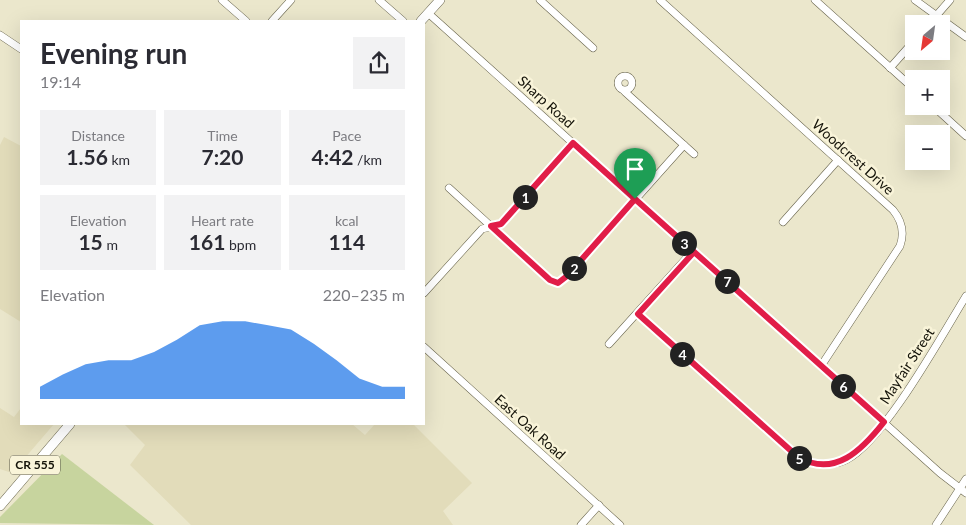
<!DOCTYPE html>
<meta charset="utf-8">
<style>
body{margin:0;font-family:Lato,sans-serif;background:#f2f2f3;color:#2b2b33;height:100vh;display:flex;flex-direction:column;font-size:19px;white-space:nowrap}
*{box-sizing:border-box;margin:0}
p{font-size:16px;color:#7c7c81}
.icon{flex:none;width:28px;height:28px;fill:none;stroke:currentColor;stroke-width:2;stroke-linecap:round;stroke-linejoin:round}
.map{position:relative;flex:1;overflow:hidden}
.drawer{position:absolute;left:20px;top:20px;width:405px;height:405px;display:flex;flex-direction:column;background:#fff;border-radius:0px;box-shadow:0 5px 20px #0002}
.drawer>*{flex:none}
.needle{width:32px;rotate:209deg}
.buttons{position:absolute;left:905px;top:15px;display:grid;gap:10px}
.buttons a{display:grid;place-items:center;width:45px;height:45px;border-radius:0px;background:#fff;box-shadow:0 5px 20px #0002;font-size:25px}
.pin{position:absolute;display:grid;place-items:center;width:42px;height:42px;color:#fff;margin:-51px -21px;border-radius:50% 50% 50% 0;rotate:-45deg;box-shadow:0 0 5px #0007}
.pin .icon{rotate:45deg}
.km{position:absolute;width:25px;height:25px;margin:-12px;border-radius:50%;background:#222;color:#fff;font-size:14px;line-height:25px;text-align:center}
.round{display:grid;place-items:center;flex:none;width:52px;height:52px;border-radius:0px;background:#f2f2f3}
.summary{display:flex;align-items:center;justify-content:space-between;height:85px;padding:0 20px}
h1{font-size:28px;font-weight:700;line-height:38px}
.stats{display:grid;grid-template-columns:repeat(3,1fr);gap:8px;height:85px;padding:5px 20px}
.stats div{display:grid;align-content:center;border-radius:0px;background:#f2f2f3;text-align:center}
.stats b{font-size:21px;font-weight:700}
.stats small{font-size:14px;font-weight:400}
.stats p{font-size:14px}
.chart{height:140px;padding:10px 20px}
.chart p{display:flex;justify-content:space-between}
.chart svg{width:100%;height:90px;margin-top:5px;fill:#1a73e8;opacity:.7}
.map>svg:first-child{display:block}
.built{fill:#e2dcba}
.green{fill:#c7d49e}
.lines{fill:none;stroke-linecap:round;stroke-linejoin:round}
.minor-casing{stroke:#68644c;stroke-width:8}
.major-casing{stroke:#68644c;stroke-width:10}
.minor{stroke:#fff;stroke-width:7}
.major{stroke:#fff;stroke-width:9}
.route-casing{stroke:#fff;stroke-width:10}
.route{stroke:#e11d48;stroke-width:6}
.labels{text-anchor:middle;stroke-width:5;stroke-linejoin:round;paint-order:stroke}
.shield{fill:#f9f4d9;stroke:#585647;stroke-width:1}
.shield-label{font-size:12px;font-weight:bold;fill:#131208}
.street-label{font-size:14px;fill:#131208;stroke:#f9f4d9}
</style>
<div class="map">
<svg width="966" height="525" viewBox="0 0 966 525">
<rect width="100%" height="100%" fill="#ebe7cc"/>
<!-- built -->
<g class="built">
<polygon points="4,137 21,146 21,322 0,309 0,145"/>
<polygon points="0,408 14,417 21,408 21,424 54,424 12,473 0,469"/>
<polygon points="124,424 352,424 365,435 375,424 413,424 472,483 443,511 453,525 191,525 130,465 145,445"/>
</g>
<!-- green -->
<polygon class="green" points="62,454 154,525 0,523 0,517"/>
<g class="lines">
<!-- minor casing -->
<g class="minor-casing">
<g id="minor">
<polyline points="222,0 246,21"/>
<polyline points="379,0 403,21"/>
<polyline points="540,0 593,48"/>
<path d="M660,0L893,210C902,221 905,232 900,246L821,366"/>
<polyline points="815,0 914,89"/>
<polyline points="915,0 966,37"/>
<polyline points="428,13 940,473 966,493"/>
<polyline points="272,21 291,0"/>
<polyline points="929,24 950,0"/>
<polyline points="0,35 21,49"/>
<polyline points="890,68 914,41"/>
<circle cx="625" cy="83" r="7"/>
<polyline points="625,92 694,154"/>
<polyline points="933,106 966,136"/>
<polyline points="449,188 550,280 558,283 567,276 684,145"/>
<polyline points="783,222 838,160"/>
<polyline points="424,293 482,229 501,224 573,143"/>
<path d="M638,314L798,457C813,465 831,467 846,460C884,441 942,335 966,296"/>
<polyline points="609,344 693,251"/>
<polyline points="424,347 620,525"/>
<polyline points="581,525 599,505"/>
<polyline points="936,525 966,479"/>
</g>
</g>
<!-- major casing -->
<g class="major-casing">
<g id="major">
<polyline points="421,21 440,0"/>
<polyline points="0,506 70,424"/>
</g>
</g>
<!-- minor -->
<use href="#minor" class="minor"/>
<!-- major -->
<use href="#major" class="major"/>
</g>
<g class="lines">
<!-- route casing -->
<g class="route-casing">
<path id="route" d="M635,199L573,143L501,224L491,226L550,280L558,283L567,276L635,199L694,252L638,314L798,457C835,478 862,450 884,422L635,199"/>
</g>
<!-- route -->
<use href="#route" class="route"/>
</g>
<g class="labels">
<!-- shield labels -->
<rect class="shield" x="10" y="455.5" width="50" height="19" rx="4"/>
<g class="shield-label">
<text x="35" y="469">CR 555</text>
</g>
<!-- street labels -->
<g class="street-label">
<text transform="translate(546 102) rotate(42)" y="5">Sharp Road</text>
<text transform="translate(853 157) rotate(42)" y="5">Woodcrest Drive</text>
<text transform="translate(907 366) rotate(-57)" y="5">Mayfair Street</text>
<text transform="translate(530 427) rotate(42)" y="5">East Oak Road</text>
</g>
</g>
</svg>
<div class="buttons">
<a><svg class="needle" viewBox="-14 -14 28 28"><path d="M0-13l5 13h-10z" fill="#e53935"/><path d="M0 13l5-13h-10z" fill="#7c7c81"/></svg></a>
<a>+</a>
<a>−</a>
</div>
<div class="pin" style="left:635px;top:199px;background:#1e9e55"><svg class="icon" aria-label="arrive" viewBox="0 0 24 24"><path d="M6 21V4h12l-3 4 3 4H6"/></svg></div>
<b class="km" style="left:525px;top:197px">1</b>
<b class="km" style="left:574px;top:268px">2</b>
<b class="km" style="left:684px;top:243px">3</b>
<b class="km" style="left:682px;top:354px">4</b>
<b class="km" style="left:799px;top:458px">5</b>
<b class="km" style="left:843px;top:386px">6</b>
<b class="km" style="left:727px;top:281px">7</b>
<section class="drawer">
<div class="summary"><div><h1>Evening run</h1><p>19:14</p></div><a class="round"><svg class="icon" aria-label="share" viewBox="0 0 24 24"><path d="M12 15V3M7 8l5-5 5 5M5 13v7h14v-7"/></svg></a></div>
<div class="stats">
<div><p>Distance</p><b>1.56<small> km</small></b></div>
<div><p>Time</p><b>7:20</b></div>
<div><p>Pace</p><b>4:42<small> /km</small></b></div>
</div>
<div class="stats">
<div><p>Elevation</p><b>15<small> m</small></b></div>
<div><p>Heart rate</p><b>161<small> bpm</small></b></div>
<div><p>kcal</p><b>114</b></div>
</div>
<div class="chart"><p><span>Elevation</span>220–235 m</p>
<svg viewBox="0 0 160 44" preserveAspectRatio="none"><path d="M0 44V38L10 32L20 27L30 25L40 25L50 21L60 15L70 8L80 6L90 6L100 8L110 10L120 17L130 25L140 34L150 38L160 38V44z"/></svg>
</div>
</section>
</div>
